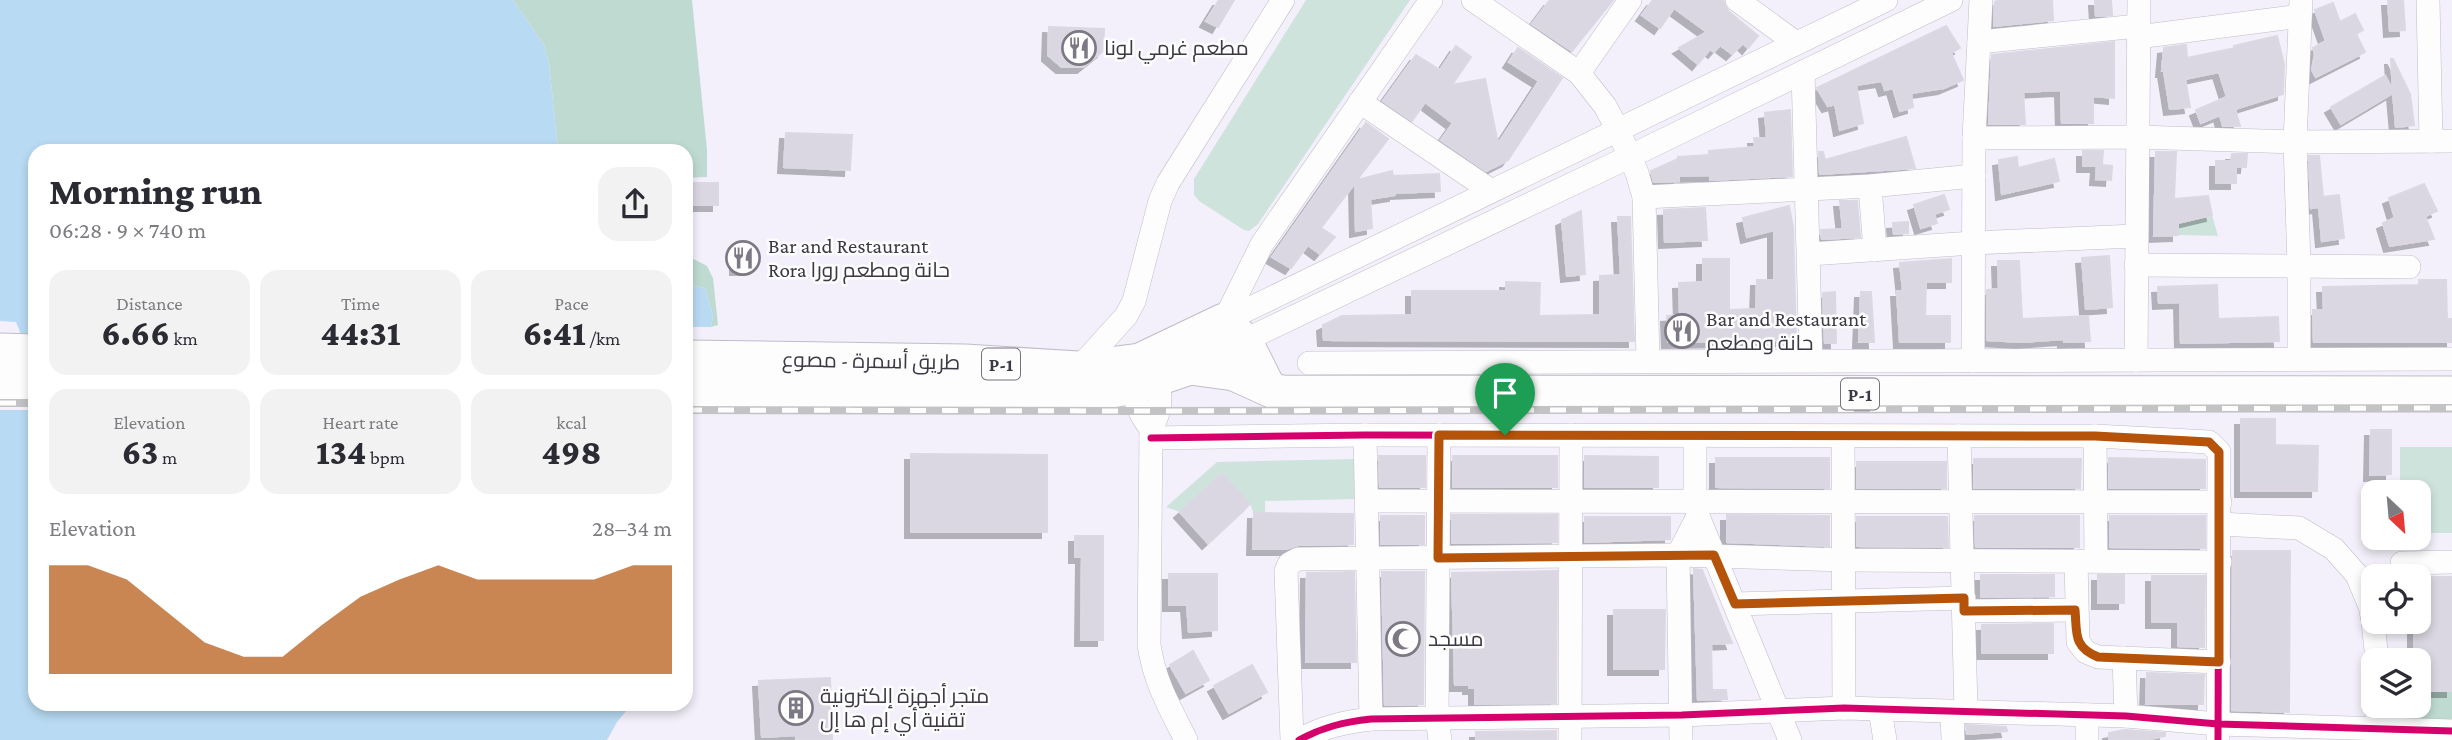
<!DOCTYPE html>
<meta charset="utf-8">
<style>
body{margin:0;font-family:"Crimson Pro",Cairo,serif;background:#f2f2f3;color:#2b2b33;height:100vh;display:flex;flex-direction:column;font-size:26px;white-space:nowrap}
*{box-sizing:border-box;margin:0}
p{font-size:23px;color:#7c7c81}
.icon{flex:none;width:38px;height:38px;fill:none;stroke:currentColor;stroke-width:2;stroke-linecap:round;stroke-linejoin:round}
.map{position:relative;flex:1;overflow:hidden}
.side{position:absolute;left:28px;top:144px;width:665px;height:567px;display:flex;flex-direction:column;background:#fff;border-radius:21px;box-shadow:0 4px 10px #0003}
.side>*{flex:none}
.needle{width:46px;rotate:154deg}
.controls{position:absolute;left:2361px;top:480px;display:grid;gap:14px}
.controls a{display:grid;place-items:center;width:70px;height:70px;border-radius:14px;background:#fff;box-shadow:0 4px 10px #0003;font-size:35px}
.pin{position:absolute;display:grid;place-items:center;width:60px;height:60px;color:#fff;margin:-72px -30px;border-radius:50% 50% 50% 0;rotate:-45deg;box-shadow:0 0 7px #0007}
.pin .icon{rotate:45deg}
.round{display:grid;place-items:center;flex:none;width:74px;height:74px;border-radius:21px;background:#f2f2f3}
.overview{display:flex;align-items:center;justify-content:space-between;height:119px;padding:0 21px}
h1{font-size:38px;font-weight:800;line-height:52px}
.figures{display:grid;grid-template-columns:repeat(3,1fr);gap:10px;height:119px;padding:7px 21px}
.figures div{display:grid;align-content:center;border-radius:18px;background:#f2f2f3;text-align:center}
.figures b{font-size:35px;font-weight:800}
.figures small{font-size:19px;font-weight:400}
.figures p{font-size:19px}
.chart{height:196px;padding:14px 21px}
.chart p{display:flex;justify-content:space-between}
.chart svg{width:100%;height:126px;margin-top:7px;fill:#b45309;opacity:.7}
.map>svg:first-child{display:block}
.green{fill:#cfe3dd}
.forest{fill:#bfdbd1}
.water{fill:#b8daf2}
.building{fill:#dbd7e2;stroke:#dbd8e3;stroke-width:2;filter:url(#shadow)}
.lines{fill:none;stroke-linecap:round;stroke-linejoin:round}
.minor-casing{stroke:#c0bcc7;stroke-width:24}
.highway-casing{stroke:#c0bcc7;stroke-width:37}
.minor{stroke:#fdfdfe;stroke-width:23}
.highway{stroke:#fdfdfe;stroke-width:35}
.rail-casing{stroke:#c3c3c5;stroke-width:8}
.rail{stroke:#fdfdfd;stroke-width:5;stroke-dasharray:16;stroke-linecap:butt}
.cycleway-casing{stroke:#fdfdfd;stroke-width:11}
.cycleway{stroke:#d6006c;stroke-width:7}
.route-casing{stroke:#fff;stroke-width:14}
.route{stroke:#b45309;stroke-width:9}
.labels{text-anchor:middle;stroke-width:5;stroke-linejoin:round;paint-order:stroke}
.shield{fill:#fdfdfd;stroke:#76737c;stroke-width:2}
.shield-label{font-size:19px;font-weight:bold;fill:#3c3844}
.poi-label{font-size:21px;fill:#3c3844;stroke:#fdfdfd;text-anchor:start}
.street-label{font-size:21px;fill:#3c3844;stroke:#fdfdfd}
</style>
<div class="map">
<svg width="2452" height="740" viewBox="0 0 2452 740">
<defs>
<filter id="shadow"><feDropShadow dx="-6" dy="6" stdDeviation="0" flood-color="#0004"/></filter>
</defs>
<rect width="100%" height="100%" fill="#f3f0fb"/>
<!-- green -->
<g class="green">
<polygon points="1306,0 1410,0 1258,224 1249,231 1244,230 1199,201 1194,195 1194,179"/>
<polygon points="2178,214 2189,214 2198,218 2212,215 2218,236 2178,235"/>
<polygon points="2400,447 2452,447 2452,533 2419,533 2418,492 2400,492"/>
<polygon points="1355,459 1356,499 1265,501 1265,513 1254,514 1250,504 1222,474 1180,512 1166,507 1217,462"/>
</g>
<!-- forest -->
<g class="forest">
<polygon points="513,0 692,0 707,150 707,177 686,178 686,150 558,150 549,63 544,45"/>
<polygon points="686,255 707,266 713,278 718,325 711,327 713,316 705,288 686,285"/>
<polygon points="2419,691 2452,691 2452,740 2414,739 2411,705 2418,705"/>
</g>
<!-- water -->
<g class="water">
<polygon points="0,0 513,0 544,45 549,63 558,150 35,150 35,332 31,337 22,337 16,322 0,321"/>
<polygon points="686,285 705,288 713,316 711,327 686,327"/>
<polygon points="0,410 35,410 35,704 632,704 617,722 607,740 0,740"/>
</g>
<!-- building -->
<g class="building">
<polygon points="1219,0 1234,0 1218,27 1206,21"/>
<polygon points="1550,0 1613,0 1572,51 1532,24"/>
<polygon points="1653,0 1723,0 1728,11 1758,36 1748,48 1743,43 1732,54 1720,45 1714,52 1710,49 1698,64 1679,48 1707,32 1674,8 1660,28 1642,15"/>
<polygon points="2000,0 2052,0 2053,20 1994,26 1995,2"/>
<polygon points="2095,0 2111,0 2112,15 2096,16"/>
<polygon points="2388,0 2403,0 2405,30 2390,31"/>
<polygon points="2333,3 2340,22 2355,14 2363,30 2356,34 2365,52 2316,77 2312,70 2315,54 2313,48 2326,41 2315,10"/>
<polygon points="1946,26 1960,48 1951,53 1963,80 1944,88 1911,93 1913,107 1900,111 1893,88 1885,90 1882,81 1856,85 1863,123 1840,130 1835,104 1828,106 1817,88"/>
<polygon points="1049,27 1104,29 1103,51 1083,67 1062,67 1048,55"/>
<polygon points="2277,36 2284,64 2283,94 2235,109 2240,126 2223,126 2220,115 2201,123 2196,110 2227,97 2219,72 2185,79 2190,107 2170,109 2164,71 2162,71 2164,48 2186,45 2187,58 2235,48 2234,46"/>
<polygon points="2114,42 2114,98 2093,96 2093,123 2062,123 2061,90 2023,92 2025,124 1989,124 1992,55"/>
<polygon points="1456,46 1471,57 1452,85 1485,79 1498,144 1539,81 1509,62 1518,48 1562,78 1508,160 1486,171 1441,140 1453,123 1425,102 1412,121 1383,101 1416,55 1440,70"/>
<polygon points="2391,59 2393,59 2410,94 2414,125 2396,127 2393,93 2341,124 2331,107 2385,76 2393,91"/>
<polygon points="1790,110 1792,176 1710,180 1710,175 1679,176 1679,181 1654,182 1651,171 1678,159 1678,157 1709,155 1709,151 1755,147 1754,138 1767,138 1765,113"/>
<polygon points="1366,123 1388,139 1357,180 1392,171 1393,176 1439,174 1440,191 1395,193 1395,195 1370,199 1372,228 1356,231 1355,183 1321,228 1335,237 1320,254 1308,245 1291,268 1272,257"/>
<polygon points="786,133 852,135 850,170 784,167"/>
<polygon points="1906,137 1915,168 1820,174 1819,152 1823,152 1825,160"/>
<polygon points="2083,151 2103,151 2102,165 2112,166 2111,180 2096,179 2097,166 2083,166"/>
<polygon points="2156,152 2176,152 2174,199 2208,196 2212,215 2178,223 2178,235 2154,236"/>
<polygon points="2232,154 2247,154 2246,167 2236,167 2236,183 2216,183 2216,161 2231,161"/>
<polygon points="2309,156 2319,156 2323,197 2339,195 2344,238 2322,241 2319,207 2311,208"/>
<polygon points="2017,157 2018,168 2054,159 2059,181 2002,194 1999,160"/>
<rect x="686" y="183" width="32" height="22"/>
<polygon points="2424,184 2437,211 2425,216 2434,239 2390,246 2383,223 2395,218 2389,198"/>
<polygon points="1944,195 1949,209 1934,214 1937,223 1921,228 1914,205"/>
<polygon points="1840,201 1857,201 1860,237 1822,239 1821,230 1843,229"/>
<polygon points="1789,206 1793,227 1796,340 1668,342 1667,316 1680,315 1679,283 1703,282 1703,259 1729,259 1729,310 1756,309 1757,280 1774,280 1774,230 1747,237 1743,218"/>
<polygon points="1705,208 1707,240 1665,242 1664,210"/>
<polygon points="1581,211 1585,274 1567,276 1562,220"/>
<polygon points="1618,217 1630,217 1634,341 1324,340 1323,325 1342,316 1412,315 1412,291 1506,291 1506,282 1540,283 1539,316 1600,315 1600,276 1621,275"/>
<polygon points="1908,222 1908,233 1894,234 1893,223"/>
<polygon points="736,247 750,247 749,269 736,269"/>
<polygon points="2109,256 2112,307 2086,309 2082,258"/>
<polygon points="1951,259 1951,282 1926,282 1925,316 1950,316 1950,342 1900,342 1897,291 1903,291 1900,263"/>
<polygon points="1998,261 2019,261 2022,319 2088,316 2090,341 2064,342 2064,339 2022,342 1987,340 1987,290 1999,289"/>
<polygon points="2419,280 2446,280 2447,319 2452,319 2452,342 2314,342 2313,310 2324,310 2323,287 2419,285"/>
<polygon points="2217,285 2218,319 2278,317 2279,341 2181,343 2180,302 2159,303 2158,287"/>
<polygon points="1835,292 1836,343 1825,343 1823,293"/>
<polygon points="1861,292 1871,292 1874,342 1859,342"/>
<polygon points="2241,419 2275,419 2275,445 2318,446 2317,491 2241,491"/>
<polygon points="2371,430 2391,430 2391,474 2370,475"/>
<polygon points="911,454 1047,455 1047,532 911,532"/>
<polygon points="1379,456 1425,456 1425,487 1380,487"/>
<rect x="1453" y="456" width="104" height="31"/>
<polygon points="1585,456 1658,457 1658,487 1585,487"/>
<polygon points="1716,458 1829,458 1829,488 1716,487"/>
<polygon points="2109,458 2205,460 2205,488 2109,488"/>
<polygon points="1974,459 2081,459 2080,488 1974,488"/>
<rect x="1857" y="462" width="89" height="26"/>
<polygon points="1222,474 1250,504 1208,543 1180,512"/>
<polygon points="1254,513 1353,514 1353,544 1298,545 1286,549 1253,549"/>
<polygon points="1452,515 1557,515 1557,542 1452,543"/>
<polygon points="1727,515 1829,516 1829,546 1727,542"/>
<rect x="1381" y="516" width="43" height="28"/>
<polygon points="1975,516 2079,516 2079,547 1976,547"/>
<polygon points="2110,516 2205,516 2205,548 2110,547"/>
<polygon points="1585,517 1670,517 1670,539 1585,542"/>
<polygon points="1857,517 1947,517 1948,547 1857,546"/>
<polygon points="1075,536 1103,536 1103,640 1081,640 1082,557 1075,557"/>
<polygon points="2233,551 2290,551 2289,712 2232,710"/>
<polygon points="1694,569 1702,570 1732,643 1711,644 1712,690 1726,690 1727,699 1698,700"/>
<polygon points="1557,571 1556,703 1475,704 1475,688 1469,688 1469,685 1455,685 1452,573"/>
<polygon points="1354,572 1356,662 1306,662 1307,573"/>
<polygon points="1382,572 1424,572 1423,704 1385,705"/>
<polygon points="1169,574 1217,574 1217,630 1189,632 1187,605 1169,605"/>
<polygon points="1981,575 2054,575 2054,596 1981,597"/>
<rect x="2098" y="575" width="26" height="28"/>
<polygon points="2152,576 2205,576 2204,647 2178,646 2178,622 2152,622"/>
<polygon points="2418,577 2452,577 2452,691 2418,691 2418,660 2414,660 2414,621 2418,621"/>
<polygon points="1614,610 1665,610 1664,669 1614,669"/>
<polygon points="2053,624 2053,653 1982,653 1982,625"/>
<polygon points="1193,651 1209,680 1186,693 1170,665"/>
<polygon points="1252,665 1267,692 1229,713 1214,686"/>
<polygon points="2147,673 2204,675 2203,704 2146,704"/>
<polygon points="830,678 832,740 796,740 796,735 762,737 759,681"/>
<polygon points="1966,725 2006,727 2007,731 1967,734"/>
<polygon points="2125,730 2165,733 2165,736 2145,740 2109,740 2109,733"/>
<polygon points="1556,731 1556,740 1476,740 1476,732"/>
</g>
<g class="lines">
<!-- minor casing -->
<g class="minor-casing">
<g id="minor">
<polyline points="1473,0 1579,73 1605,106 1618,130 1637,173 1644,197 1648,360"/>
<polyline points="1737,0 1796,43"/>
<polyline points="2428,0 2431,141"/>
<polyline points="2138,37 2300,16"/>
<polyline points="1979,42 2138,26"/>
<polyline points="1803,72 1811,360"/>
<polyline points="1579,73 1630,0"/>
<polyline points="1360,102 1490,190"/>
<polyline points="1974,138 2137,137 2295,142 2452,141"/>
<polyline points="1870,186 1875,250"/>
<polyline points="1644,197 1870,186 1974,176"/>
<polyline points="1810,254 1973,243 2135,236"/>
<polyline points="2136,265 2409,267"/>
<polyline points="1224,321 1886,0"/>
<polyline points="1224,321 1262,244 1431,0"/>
<polyline points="2299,358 2299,266 2295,142 2301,0"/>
<polyline points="2136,360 2139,0"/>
<polyline points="1973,361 1974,138 1981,0"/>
<polyline points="1309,363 2452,359"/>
<polyline points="1193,365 1631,156 1951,0"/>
<polyline points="1078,369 1126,316 1134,301 1160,201 1168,183 1283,0"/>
<path d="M1147,369C1164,387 1163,408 1151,429"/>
<path d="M1136,374C1131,396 1138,412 1151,429L1149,645C1155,683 1169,706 1186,740"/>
<polyline points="1365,435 1371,719"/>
<polyline points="1439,435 1437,718 1440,740"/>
<polyline points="1843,436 1844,708"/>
<polyline points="1959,436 1966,711"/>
<polyline points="2095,436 2096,561"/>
<polyline points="1695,437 1695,500 1698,516 1790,740"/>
<polyline points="1151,438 1365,435 2095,436 2209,442 2219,452 2218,740"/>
<polyline points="1367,501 2220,502"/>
<polyline points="2220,524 2299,528 2334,549 2357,575 2370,606 2373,621"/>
<polyline points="2076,561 2078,642 2086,652 2098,657 2219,662"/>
<polyline points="2402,563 2452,562"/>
<polyline points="1735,604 1964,598"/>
<polyline points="1964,611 2075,610"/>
<polyline points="2373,621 2377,660"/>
<polyline points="2124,658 2126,716"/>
<polyline points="2377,705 2377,740"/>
<polyline points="1880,710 1885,740"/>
<polyline points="1952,712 1953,740"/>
<polyline points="2087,715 2087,740"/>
<polyline points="1292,740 1286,571 1289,564 1298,559 1678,555 1844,560 2220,562"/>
<path d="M1299,740C1323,727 1344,722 1371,719L1682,715L1844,708L2126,716L2218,724L2452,731"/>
<polyline points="1570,740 1571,435"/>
<polyline points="1681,740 1678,555 1698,516"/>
</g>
</g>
<!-- highway casing -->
<g class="highway-casing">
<g id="highway">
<polyline points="0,351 35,352"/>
<polyline points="686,358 965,362 1078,369 1140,361 1224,321 1245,342 1268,388"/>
<polyline points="0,384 35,384"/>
<polyline points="686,391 1089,394 1134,386 1190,367 1234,373 1276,392 1284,393 2452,394"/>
</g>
</g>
<!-- minor -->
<use href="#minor" class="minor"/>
<!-- highway -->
<use href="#highway" class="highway"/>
<!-- rail casing -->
<g class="rail-casing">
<g id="rail">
<polyline points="0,403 35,403"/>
<polyline points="686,410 1138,411 2452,408"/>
</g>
</g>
<!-- rail -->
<use href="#rail" class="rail"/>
<!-- cycleway casing -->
<g class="cycleway-casing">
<g id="cycleway">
<polyline points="1151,438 1365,435 2095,436 2209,442 2219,452 2218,740"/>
<path d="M1299,740C1323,727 1344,722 1371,719L1682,715L1844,708L2126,716L2218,724L2452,731"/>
</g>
</g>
<!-- cycleway -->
<use href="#cycleway" class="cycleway"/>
</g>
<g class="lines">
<!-- route casing -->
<g class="route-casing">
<path id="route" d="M1439,435L2095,436L2209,442L2219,452V662L2098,657C2073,647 2077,633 2075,610L1964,611V598L1735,604L1714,555L1438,558Z"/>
</g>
<!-- route -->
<use href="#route" class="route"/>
</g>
<!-- icons -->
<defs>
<g id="restaurant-ring" transform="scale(1.75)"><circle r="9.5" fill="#fdfdfd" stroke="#7c7884" stroke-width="1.5"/><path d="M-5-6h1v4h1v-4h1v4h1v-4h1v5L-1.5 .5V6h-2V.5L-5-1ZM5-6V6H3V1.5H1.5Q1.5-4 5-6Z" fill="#7c7884"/></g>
<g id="mosque-ring" transform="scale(1.75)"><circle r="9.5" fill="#fdfdfd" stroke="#7c7884" stroke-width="1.5"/><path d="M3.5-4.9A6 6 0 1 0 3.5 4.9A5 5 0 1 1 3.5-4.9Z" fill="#7c7884"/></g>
<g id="building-ring" transform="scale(1.75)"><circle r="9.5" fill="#fdfdfd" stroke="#7c7884" stroke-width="1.5"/><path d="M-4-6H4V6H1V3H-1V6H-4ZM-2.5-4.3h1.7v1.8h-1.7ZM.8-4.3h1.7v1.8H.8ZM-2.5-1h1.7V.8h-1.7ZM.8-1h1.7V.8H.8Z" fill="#7c7884"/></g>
</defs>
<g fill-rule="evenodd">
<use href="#restaurant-ring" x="1079" y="48"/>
<use href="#restaurant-ring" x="743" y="258"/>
<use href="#restaurant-ring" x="1682" y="331"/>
<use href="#mosque-ring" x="1403" y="639"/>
<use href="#building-ring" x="796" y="708"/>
</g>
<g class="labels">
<!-- shield labels -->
<g class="shield">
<rect x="982" y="348.5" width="38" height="31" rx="5"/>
<rect x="1841" y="378.5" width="38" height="31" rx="5"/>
</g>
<g class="shield-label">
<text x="1001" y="371">P-1</text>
<text x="1860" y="401">P-1</text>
</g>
<!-- poi labels -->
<g class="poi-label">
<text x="1104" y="55">مطعم غرمي لونا</text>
<text x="768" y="253">Bar and Restaurant<tspan x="768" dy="24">Rora حانة ومطعم رورا</tspan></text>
<text x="1706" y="326">Bar and Restaurant<tspan x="1706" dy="24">حانة ومطعم</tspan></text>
<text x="1428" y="646">مسجد</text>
<text x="820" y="703">متجر أجهزة إلكترونية<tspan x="820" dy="24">تقنية أي إم ها إل</tspan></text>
</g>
<!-- street labels -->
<g class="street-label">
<text transform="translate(871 361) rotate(1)" y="7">طريق أسمرة - مصوع</text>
</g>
</g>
</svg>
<div class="controls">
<a><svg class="needle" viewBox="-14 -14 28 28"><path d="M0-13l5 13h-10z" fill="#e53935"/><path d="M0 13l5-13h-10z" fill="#7c7c81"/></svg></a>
<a><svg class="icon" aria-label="locate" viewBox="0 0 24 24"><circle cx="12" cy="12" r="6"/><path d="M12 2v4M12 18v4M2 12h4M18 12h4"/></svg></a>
<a><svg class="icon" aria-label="layers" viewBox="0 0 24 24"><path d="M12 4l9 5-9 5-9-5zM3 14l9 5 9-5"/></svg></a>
</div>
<div class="pin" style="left:1505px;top:435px;background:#1e9e55"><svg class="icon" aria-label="arrive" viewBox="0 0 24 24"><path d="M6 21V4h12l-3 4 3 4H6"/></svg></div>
<section class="side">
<div class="overview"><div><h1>Morning run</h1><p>06:28 · 9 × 740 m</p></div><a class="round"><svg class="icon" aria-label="share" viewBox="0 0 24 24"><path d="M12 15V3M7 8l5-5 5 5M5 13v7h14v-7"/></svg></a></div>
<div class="figures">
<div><p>Distance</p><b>6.66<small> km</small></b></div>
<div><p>Time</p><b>44:31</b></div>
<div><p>Pace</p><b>6:41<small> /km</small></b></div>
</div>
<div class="figures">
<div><p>Elevation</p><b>63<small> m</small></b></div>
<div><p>Heart rate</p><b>134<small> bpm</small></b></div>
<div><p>kcal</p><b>498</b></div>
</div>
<div class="chart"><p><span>Elevation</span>28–34 m</p>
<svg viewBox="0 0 160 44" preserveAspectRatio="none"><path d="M0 44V6L10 6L20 11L30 22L40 33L50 38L60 38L70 27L80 17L90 11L100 6L110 11L120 11L130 11L140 11L150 6L160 6V44z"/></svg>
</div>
</section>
</div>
